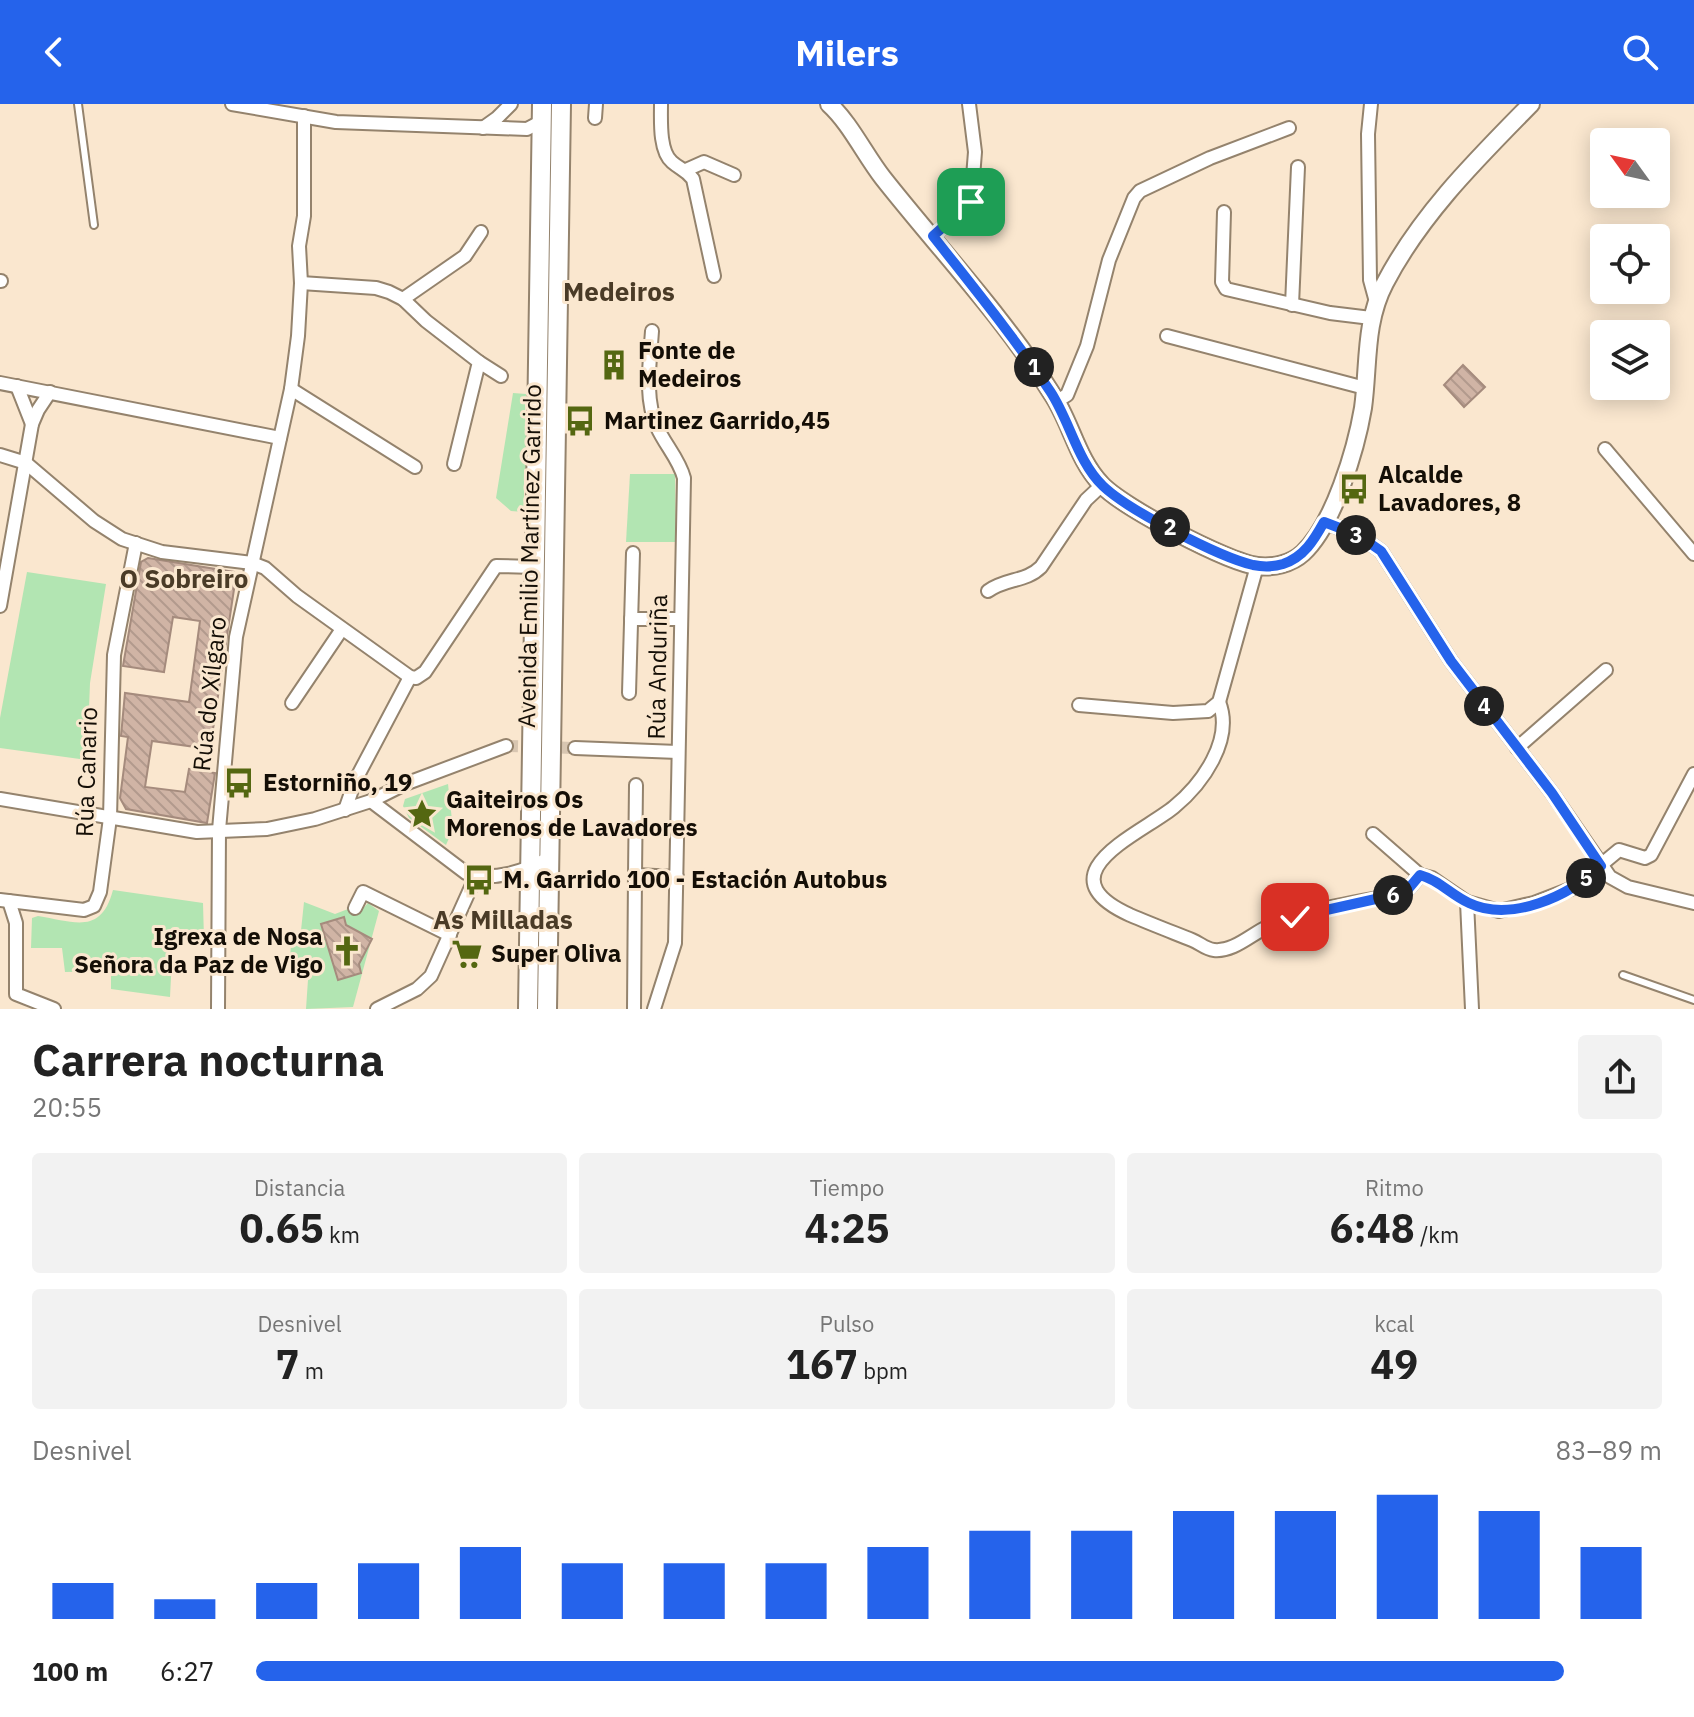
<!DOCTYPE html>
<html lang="es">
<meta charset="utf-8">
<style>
body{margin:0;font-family:"IBM Plex Sans",sans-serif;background:#f2f2f2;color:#222;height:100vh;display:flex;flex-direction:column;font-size:30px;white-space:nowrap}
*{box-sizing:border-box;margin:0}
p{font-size:26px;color:#767676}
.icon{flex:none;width:44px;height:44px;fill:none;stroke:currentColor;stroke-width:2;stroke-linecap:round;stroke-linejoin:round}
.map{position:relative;height:905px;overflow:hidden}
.side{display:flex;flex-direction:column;background:#fff;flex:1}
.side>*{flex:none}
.needle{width:52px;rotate:303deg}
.tools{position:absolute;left:1590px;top:24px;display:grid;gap:16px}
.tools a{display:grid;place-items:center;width:80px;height:80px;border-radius:8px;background:#fff;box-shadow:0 4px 20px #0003;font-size:40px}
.pin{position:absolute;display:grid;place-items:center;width:68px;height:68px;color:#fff;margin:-34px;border-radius:16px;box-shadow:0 4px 12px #0006}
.km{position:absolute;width:40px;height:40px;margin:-20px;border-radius:50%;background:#222;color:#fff;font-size:22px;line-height:40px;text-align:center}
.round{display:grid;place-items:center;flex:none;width:84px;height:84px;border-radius:8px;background:#f2f2f2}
.overview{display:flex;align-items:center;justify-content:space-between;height:136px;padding:0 32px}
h1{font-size:44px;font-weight:700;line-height:60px}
.figures{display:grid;grid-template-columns:repeat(3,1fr);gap:12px;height:136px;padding:8px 32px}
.figures div{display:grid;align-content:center;border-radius:8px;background:#f2f2f2;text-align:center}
.figures b{font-size:40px;font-weight:700}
.figures small{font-size:22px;font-weight:400}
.figures p{font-size:22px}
.chart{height:224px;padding:16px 32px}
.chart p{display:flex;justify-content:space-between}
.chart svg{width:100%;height:144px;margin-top:8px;stroke:#2563eb;stroke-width:6}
ul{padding:0 32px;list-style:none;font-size:26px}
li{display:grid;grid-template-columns:128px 96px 1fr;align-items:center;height:60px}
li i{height:20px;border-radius:10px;background:#2563eb}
header{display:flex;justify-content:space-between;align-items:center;height:104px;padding:0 32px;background:#2563eb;color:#fff;font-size:36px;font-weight:700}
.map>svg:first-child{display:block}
.park{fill:#b2e5b2}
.building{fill:url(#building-back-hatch);stroke:#a58b7d;stroke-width:2}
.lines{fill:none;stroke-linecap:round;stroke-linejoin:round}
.street-tunnel{stroke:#d8c6b1;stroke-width:12;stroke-dasharray:12 6;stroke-linecap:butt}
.lane-casing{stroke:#94836d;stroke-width:10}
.street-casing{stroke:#94836d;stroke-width:16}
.secondary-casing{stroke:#94836d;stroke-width:20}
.primary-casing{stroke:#94836d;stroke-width:22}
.lane{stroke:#fff;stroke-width:6}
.street{stroke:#fff;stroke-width:12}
.secondary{stroke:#fff;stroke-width:16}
.primary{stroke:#fff;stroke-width:18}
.route-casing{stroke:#fff;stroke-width:16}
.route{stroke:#2563eb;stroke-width:10}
.labels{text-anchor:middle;stroke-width:6;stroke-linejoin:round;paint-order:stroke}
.poi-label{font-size:24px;font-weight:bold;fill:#140e06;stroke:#fae7cf;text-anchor:start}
.street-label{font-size:24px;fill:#140e06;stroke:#fae7cf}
.neighbourhood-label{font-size:26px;font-weight:bold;fill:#4a3b27;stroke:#fae7cf}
</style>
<header><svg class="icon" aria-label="back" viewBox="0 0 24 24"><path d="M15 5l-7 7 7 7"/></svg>Milers<svg class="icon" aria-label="search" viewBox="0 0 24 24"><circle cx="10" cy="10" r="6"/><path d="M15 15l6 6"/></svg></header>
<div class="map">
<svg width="1694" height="905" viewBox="0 0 1694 905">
<defs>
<pattern id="building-back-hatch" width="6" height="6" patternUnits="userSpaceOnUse" patternTransform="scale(2)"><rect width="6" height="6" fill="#d0b4a5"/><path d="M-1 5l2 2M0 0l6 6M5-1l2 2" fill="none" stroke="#b29a8d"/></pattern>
</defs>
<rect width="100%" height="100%" fill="#fae7cf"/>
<!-- park -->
<g class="park">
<polygon points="513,289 526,290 525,308 529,308 528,365 524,366 524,408 511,407 496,394"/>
<polygon points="630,370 675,370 676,438 626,438"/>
<polygon points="27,468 106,480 90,579 87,656 0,644 0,614"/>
<polygon points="448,680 453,725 446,741 409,714 403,702 405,695"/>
<path d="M113,786L203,799L204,835L173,834L170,893L111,885V867L65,868L62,844H31L32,814L38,812C75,818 101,831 113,786Z"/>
<polygon points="304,798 335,810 348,805 358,810 368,799 379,807 353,903 306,905 309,861 290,857 291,838 300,836"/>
</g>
<!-- building -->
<g class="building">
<polygon points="1463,261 1485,283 1464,303 1444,281"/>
<polygon points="148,454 234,468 236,472 210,645 152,637 145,683 185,688 189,665 215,669 207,719 126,705 120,694 128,633 121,632 125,589 189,598 200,517 173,513 164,568 123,562 141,458"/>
<polygon points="344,813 346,821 372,835 359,860 361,869 338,876 321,820"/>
</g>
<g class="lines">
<!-- street-tunnel -->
<polyline class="street-tunnel" points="506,642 575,644"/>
<!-- lane casing -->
<g class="lane-casing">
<g id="lane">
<polyline points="78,0 94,121"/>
<polyline points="1623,871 1694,896"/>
</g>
</g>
<!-- street casing -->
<g class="street-casing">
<g id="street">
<polyline points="232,0 336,18 527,25 544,16"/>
<path d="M661,0C661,16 659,47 672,58C680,65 686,66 693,75L714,172"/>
<polyline points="1371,0 1368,30 1370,176 1376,198"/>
<polyline points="595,14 596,0"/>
<polyline points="483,24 497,14 511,0"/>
<polyline points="686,66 704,58 734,71"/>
<polyline points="1224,108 1222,178 1226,185 1330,209 1371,214"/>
<polyline points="933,132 971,98 975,48 969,0"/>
<polyline points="0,177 1,177"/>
<polyline points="301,179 376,184 389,188 403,195 426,217 479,258 454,360"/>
<polyline points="403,195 465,152 481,128"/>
<polyline points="1292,201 1298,63"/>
<path d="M652,227C650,257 644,294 657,323C665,341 679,355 684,374L675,839L654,905"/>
<polyline points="1167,232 1365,284"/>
<polyline points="479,258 501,272"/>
<polyline points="0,279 280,334"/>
<polyline points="17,282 32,320"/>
<polyline points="291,285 415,363"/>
<polyline points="1057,297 1067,291 1087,242 1109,156 1134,94 1140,87 1210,54 1289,24"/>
<polyline points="1605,345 1694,450"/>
<polyline points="0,351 26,359 94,417 122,435 162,448 252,459 265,464 297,492 410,573 416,574 425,568 496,462 534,463"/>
<polyline points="1324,418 1358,431 1381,447 1451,557 1552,689 1610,773 1628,783 1694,799"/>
<path d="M988,487C1006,474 1026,478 1041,463L1086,396L1102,381"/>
<polyline points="0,502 32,320 38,306 50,288"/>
<polyline points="631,515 681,515"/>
<polyline points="629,589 633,449"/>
<path d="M1219,598C1234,636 1202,680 1174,703C1141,730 1040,770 1130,811C1151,820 1172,828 1192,836C1200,839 1205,845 1214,846C1234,848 1251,830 1269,822C1309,805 1356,799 1398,790L1409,784L1420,771L1432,774L1467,798L1472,905"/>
<polyline points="292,599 342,525"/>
<polyline points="1079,601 1173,609 1208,607 1219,598 1257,462"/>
<polyline points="575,644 678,648"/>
<polyline points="1517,644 1606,566"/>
<polyline points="0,695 197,728 267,725 315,715 371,697 405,680 506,642"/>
<path d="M371,697L466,769C493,778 525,767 549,754"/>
<polyline points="345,706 355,677 410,573"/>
<polyline points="1373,730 1420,771"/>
<polyline points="635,771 636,681"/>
<polyline points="0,796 84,806 94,802 100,788 110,714 114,551 136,439"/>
<polyline points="9,797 16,819 16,890 54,905"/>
<polyline points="1467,798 1499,807 1534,799 1573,784 1619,746 1645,754 1651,751 1694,670"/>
<polyline points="355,804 363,788 450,831"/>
<polyline points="218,905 219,726 236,533 291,285 298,232 301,179 299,142 304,112 304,12"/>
<polyline points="377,905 417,885 431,872 476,772"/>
<polyline points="634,905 635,771 677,773"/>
</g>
</g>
<!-- secondary casing -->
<g class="secondary-casing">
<path id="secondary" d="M829,0C850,19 865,51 883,74C939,145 1003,212 1052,290C1071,318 1077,355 1101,380C1122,403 1227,458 1257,462C1273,464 1291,460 1303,449C1334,420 1356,345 1363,304C1369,261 1364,219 1385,179C1421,110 1477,55 1531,0"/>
</g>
<!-- primary casing -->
<g class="primary-casing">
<g id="primary">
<polyline points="528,905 542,0"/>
<polyline points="547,905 561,0"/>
</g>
</g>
<!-- lane -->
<use href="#lane" class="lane"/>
<!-- street -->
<use href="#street" class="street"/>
<!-- secondary -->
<use href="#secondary" class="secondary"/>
<!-- primary -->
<use href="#primary" class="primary"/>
</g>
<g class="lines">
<!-- route casing -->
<g class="route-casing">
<path id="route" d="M971,98L933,132C973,183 1014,233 1050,287C1070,317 1077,357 1103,382C1128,406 1219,453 1253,461C1263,463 1273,463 1283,460C1304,453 1314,436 1324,418L1358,431L1381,447L1451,557L1552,689L1601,762C1569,792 1511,819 1469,799C1451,791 1439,776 1420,771L1409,784L1398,790L1295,813"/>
</g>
<!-- route -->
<use href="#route" class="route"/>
</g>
<!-- icons -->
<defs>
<g id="building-bare" transform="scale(2.4)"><path d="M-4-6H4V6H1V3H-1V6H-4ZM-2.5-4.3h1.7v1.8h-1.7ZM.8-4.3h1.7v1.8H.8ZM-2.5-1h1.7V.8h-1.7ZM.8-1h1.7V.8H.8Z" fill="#546711" stroke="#fae7cf" stroke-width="2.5" paint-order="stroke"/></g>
<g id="bus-bare" transform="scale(2.4)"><path d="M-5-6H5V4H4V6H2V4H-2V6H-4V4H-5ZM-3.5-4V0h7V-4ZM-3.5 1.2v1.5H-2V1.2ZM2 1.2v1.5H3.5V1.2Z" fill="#546711" stroke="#fae7cf" stroke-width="2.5" paint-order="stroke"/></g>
<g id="sight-bare" transform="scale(2.4)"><path d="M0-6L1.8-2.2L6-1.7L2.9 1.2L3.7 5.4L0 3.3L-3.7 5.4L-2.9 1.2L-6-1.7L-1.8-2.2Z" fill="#546711" stroke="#fae7cf" stroke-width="2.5" paint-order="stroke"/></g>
<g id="church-bare" transform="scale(2.4)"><path d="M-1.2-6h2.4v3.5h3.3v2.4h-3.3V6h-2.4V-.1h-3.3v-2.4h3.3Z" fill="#546711" stroke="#fae7cf" stroke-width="2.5" paint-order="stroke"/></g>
<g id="supermarket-bare" transform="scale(2.4)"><path d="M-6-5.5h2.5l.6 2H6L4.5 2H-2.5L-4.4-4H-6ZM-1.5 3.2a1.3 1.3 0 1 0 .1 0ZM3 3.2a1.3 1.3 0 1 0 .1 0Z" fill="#546711" stroke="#fae7cf" stroke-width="2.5" paint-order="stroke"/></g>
</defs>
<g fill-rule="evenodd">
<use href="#building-bare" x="614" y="261"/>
<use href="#bus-bare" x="580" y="317"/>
<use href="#bus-bare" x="1354" y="385"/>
<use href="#bus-bare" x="239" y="679"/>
<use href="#sight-bare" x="422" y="710"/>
<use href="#bus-bare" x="479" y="776"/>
<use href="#church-bare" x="347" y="847"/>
<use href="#supermarket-bare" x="467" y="850"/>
</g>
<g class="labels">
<!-- poi labels -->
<g class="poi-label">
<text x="638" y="255">Fonte de<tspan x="638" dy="28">Medeiros</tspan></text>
<text x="604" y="325">Martinez Garrido,45</text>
<text x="1378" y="379">Alcalde<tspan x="1378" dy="28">Lavadores, 8</tspan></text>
<text x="263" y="687">Estorniño, 19</text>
<text x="446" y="704">Gaiteiros Os<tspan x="446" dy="28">Morenos de Lavadores</tspan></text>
<text x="503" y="784">M. Garrido 100 - Estación Autobus</text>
<text x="323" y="841" text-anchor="end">Igrexa de Nosa<tspan x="323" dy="28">Señora da Paz de Vigo</tspan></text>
<text x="491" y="858">Super Oliva</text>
</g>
<!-- street labels -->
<g class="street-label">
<text transform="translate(530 452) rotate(-89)" y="8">Avenida Emilio Martínez Garrido</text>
<text transform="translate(658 563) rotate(-89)" y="8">Rúa Anduriña</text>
<text transform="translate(210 590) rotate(-84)" y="8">Rúa do Xílgaro</text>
<text transform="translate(87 668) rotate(-88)" y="8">Rúa Canario</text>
</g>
<!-- neighbourhood labels -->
<g class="neighbourhood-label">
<text x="619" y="197">Medeiros</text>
<text x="184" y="484">O Sobreiro</text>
<text x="503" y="825">As Milladas</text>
</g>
</g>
</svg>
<div class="tools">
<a><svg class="needle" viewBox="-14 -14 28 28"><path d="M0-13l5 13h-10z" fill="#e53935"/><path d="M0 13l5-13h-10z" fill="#767676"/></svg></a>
<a><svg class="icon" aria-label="locate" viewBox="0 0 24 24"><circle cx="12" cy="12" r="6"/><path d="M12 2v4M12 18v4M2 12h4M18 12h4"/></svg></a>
<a><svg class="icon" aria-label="layers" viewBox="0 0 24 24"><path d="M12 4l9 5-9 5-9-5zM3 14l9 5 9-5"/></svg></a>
</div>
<div class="pin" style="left:971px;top:98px;background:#1e9e55"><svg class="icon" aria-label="arrive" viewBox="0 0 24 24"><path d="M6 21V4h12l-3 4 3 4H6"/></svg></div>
<div class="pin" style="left:1295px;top:813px;background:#d93025"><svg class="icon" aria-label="check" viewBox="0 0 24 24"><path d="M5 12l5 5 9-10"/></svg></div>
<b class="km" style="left:1034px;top:263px">1</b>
<b class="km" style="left:1170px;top:423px">2</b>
<b class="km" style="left:1356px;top:431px">3</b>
<b class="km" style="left:1484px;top:602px">4</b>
<b class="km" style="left:1586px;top:774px">5</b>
<b class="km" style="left:1393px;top:791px">6</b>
</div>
<section class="side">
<div class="overview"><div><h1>Carrera nocturna</h1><p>20:55</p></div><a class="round"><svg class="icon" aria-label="share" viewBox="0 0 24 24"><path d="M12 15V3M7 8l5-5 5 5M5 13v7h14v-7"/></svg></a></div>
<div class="figures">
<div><p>Distancia</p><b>0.65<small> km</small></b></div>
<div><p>Tiempo</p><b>4:25</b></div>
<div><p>Ritmo</p><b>6:48<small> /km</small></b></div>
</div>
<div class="figures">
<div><p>Desnivel</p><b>7<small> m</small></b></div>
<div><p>Pulso</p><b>167<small> bpm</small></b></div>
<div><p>kcal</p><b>49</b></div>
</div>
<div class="chart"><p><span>Desnivel</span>83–89 m</p>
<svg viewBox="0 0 160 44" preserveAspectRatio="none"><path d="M5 44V33M15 44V38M25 44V33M35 44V27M45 44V22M55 44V27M65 44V27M75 44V27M85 44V22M95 44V17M105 44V17M115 44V11M125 44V11M135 44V6M145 44V11M155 44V22"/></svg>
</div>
<ul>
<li><b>100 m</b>6:27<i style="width:93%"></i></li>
</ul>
</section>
